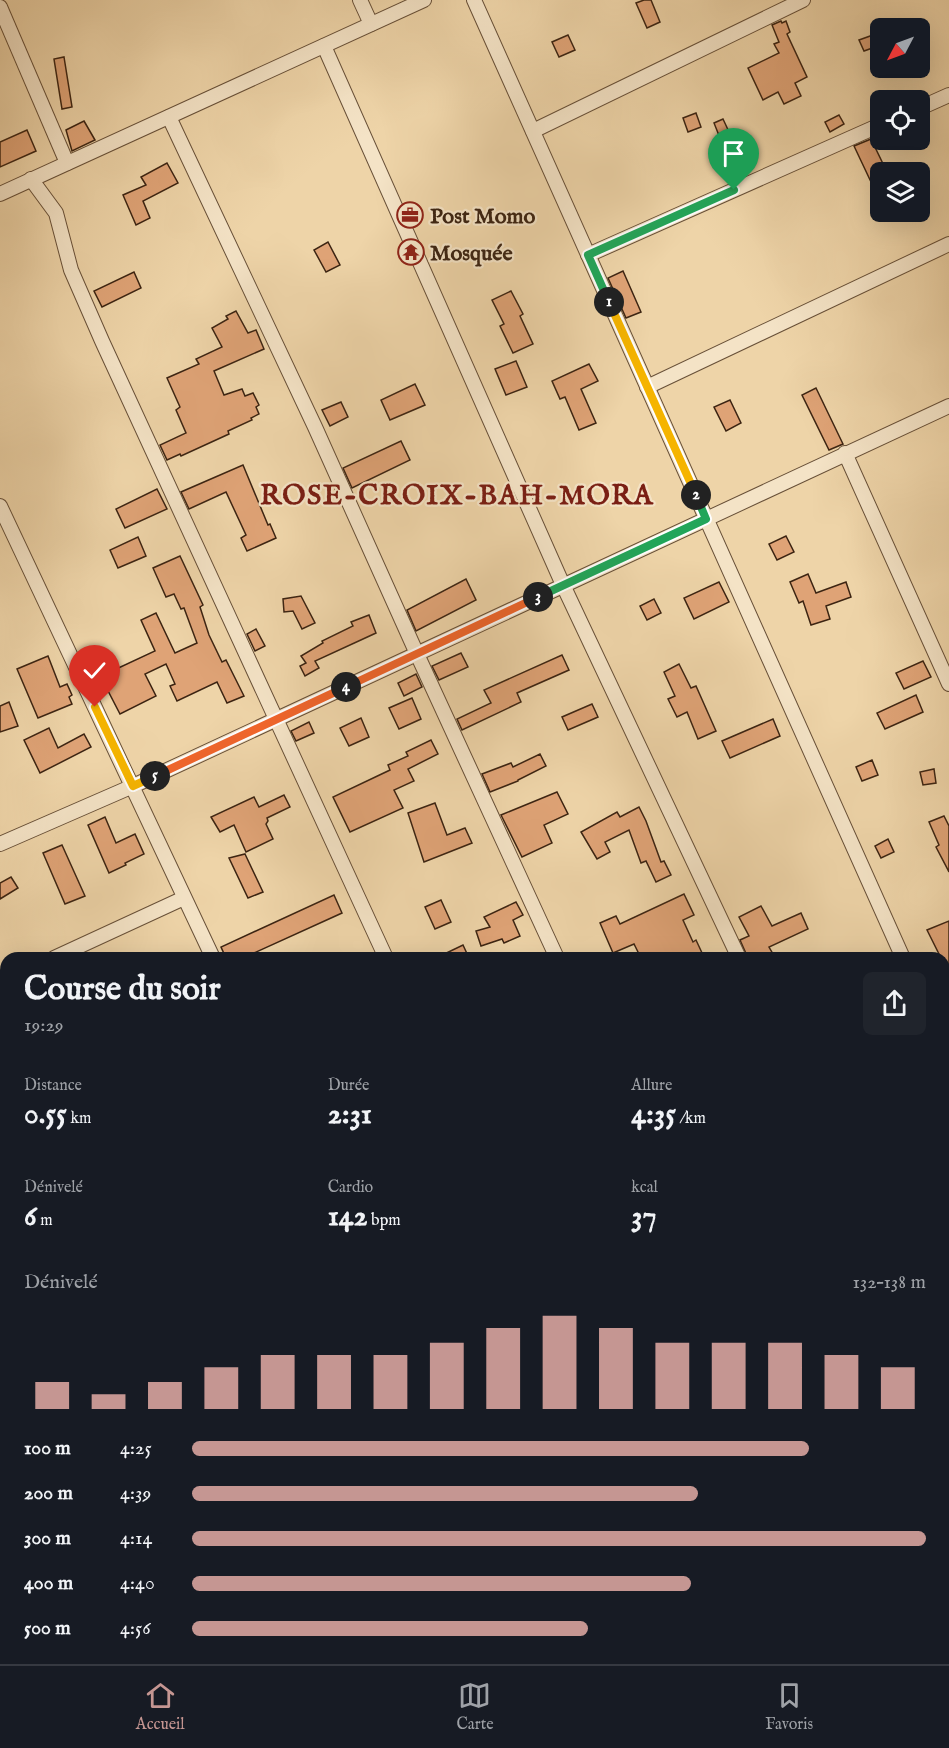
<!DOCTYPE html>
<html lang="fr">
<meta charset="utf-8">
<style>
body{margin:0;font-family:"IM FELL English",serif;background:#20242c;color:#f1f3f6;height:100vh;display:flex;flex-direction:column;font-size:22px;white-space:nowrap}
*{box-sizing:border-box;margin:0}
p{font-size:20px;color:#9ea1a6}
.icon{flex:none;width:33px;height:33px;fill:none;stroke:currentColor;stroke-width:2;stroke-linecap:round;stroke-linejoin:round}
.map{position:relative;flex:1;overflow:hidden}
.details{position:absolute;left:0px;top:952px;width:950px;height:712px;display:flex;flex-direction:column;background:#171b24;border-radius:18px 18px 0 0;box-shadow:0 6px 24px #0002}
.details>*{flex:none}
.needle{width:39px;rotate:229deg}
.buttons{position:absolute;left:870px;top:18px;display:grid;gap:12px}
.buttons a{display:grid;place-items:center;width:60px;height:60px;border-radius:9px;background:#171b24;box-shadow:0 6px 24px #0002;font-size:30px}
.pin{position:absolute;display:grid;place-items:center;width:51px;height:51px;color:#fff;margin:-62px -26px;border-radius:50% 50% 50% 0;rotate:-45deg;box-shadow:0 0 6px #0007}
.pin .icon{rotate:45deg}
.km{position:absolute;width:30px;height:30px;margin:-15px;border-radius:50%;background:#222;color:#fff;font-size:16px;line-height:30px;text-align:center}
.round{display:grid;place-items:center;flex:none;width:63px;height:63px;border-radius:9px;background:#20242c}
.overview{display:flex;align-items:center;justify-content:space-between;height:102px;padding:0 24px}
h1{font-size:33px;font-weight:700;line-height:45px}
.stats{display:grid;grid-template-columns:repeat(3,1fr);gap:9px;height:102px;padding:6px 24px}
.stats div{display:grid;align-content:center}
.stats b{font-size:30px;font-weight:700}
.stats small{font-size:16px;font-weight:400}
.stats p{font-size:16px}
.chart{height:168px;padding:12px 24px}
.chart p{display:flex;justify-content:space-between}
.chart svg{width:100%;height:108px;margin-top:6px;stroke:#c59692;stroke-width:6}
ul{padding:0 24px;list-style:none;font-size:20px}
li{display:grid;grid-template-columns:96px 72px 1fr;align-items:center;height:45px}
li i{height:15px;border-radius:8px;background:#c59692}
.tab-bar{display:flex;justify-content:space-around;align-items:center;height:84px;border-top:2px solid #363941;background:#171b24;font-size:16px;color:#9ea1a6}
.tab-bar a{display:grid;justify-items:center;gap:3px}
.tab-bar .on{color:#c59692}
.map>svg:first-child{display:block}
.building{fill:#dfa376;stroke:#3c2412;stroke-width:1.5}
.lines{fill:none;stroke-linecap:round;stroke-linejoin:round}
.minor-casing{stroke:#685038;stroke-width:16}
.minor{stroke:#f4e3c6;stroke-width:14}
.split-1-casing{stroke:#fff;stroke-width:12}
.split-2-casing{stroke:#fff;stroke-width:12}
.split-3-casing{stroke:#fff;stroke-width:12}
.split-4-casing{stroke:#fff;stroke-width:12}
.split-5-casing{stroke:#fff;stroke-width:12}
.split-6-casing{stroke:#fff;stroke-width:12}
.split-1{stroke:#22a559;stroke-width:8}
.split-2{stroke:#f5b400;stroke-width:8}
.split-3{stroke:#22a559;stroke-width:8}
.split-4{stroke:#f0652b;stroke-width:8}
.split-5{stroke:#f0652b;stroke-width:8}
.split-6{stroke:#f5b400;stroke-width:8}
.labels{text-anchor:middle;stroke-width:4.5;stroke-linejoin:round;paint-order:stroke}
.poi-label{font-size:22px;font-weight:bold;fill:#3c2412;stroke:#f4e3c6;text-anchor:start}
.district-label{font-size:28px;font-weight:bold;letter-spacing:1.5px;fill:#7a1f14;stroke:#f4e3c6}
</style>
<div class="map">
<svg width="949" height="1664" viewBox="0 0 949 1664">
<rect width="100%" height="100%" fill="#eed4a8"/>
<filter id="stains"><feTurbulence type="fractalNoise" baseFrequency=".00333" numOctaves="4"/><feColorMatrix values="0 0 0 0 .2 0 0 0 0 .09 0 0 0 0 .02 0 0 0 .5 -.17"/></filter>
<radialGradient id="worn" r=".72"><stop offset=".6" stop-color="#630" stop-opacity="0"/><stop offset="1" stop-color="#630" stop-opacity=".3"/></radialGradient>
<!-- building -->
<g class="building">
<polygon points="644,0 651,0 660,22 647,28 636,3"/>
<polygon points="781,21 782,23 786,21 790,32 787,34 807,77 795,83 801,96 784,104 778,92 763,100 748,68 779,53 774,44 779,42 772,25"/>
<polygon points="568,35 575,50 559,57 552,42"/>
<polygon points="873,35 878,46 864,51 859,40"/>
<polygon points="64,57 72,107 62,109 54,59"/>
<polygon points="696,113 701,127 688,132 683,118"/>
<polygon points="839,115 844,124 830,132 825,122"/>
<polygon points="723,119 730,134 720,138 714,123"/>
<polygon points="84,121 95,140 72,151 66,130"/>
<polygon points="27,130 36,151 0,167 0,142"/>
<polygon points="871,139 887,172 880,172 880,201 854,146"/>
<polygon points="167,163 178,183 143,201 150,218 136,225 123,195 146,185 141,177"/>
<polygon points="328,242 340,265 326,272 314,250"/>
<polygon points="623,271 641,312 626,318 608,278"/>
<polygon points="134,272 141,288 102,307 94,291"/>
<polygon points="511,291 523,314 520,316 533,344 513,353 500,326 504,324 492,300"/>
<polygon points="236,311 248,333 256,330 264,349 214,371 224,395 242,389 245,396 253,393 259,405 256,407 259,414 251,418 252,420 228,431 229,434 181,456 180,454 167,460 160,445 186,433 176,410 180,407 167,378 199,364 196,359 222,347 212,328 228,319 226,316"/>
<polygon points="516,361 527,387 506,395 495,369"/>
<polygon points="589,364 598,381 581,389 596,423 579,430 565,397 560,399 552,381"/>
<polygon points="415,384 425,405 390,420 381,400"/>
<polygon points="816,388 843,444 829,450 802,395"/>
<polygon points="730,400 741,423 726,431 714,407"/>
<polygon points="341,402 348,417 330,426 322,410"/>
<polygon points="401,441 410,460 352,488 343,468"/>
<polygon points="243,465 268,525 270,524 276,538 247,551 241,538 246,535 226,492 189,509 181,492"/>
<polygon points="157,489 167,509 125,528 116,509"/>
<polygon points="786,536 794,552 777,560 769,544"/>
<polygon points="138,537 146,556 118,568 110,550"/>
<polygon points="180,556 203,605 200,607 209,635 222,662 226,660 244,696 227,703 217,682 177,701 170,686 175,684 166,664 145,674 156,696 120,714 106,687 98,691 91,677 94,675 82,654 94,647 96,652 100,650 112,671 155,651 141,620 156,613 175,653 197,643 184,608 181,609 174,594 166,597 153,568"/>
<polygon points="808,574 816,593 846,582 851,597 826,606 830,619 811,625 803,601 799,603 790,582"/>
<polygon points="466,579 476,600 416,631 407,610"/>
<polygon points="719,582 729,602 694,619 684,598"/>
<polygon points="301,596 315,623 302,629 293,611 284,612 283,599"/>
<polygon points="654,599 661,613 647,620 640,606"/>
<polygon points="369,615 376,633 315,661 319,668 305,676 300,666 306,663 301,656 323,643 322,641 353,626 351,622"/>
<polygon points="256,629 265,646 255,651 247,634"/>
<polygon points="461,653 468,667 439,680 432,666"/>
<polygon points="562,655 569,670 517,693 521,702 462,730 457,719 491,703 484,690"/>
<polygon points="48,656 60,687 67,684 72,695 69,697 72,704 38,718 17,669"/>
<polygon points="923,661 931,677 904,689 896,673"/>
<polygon points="679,664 691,688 696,686 716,731 698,739 687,712 677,717 668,699 675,696 664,672"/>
<polygon points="416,674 422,687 404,696 398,683"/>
<polygon points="916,695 923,712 885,729 877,713"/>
<polygon points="412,698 421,719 399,729 389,708"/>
<polygon points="9,702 18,726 0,732 0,706"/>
<polygon points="592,704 598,717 568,730 562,717"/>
<polygon points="361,718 369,737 349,746 340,728"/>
<polygon points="773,719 780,736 730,758 722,741"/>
<polygon points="309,722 314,733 296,741 291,731"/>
<polygon points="49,728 58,748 84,734 91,747 40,773 24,740"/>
<polygon points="431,740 438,754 408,769 414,781 394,790 403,808 350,832 333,797 390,770 388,765 408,756 406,752"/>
<polygon points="540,754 546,766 518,780 518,781 490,792 482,774 511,763 513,767"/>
<polygon points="872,760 878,775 862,781 856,767"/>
<polygon points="934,769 936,783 923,785 920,772"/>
<polygon points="557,792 568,814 544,825 552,843 522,857 501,815"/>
<polygon points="284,795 290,807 267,818 268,821 266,824 273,839 246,852 234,825 220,832 211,817 254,797 259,807"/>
<polygon points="435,803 447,835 465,828 472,843 424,862 408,813"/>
<polygon points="639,807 646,821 661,862 664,861 671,875 656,882 646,861 641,863 629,830 605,842 610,852 597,859 581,832 617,812 620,817"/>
<polygon points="944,816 949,826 949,872 936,847 939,845 929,822"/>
<polygon points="105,817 116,843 135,834 144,854 125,863 126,865 109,873 88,825"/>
<polygon points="888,839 894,852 881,858 875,846"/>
<polygon points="62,845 85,896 65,904 43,853"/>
<polygon points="245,854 263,892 248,898 229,858"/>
<polygon points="11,877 18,888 0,899 0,883"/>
<polygon points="684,894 694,915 683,920 693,942 696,940 703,955 695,958 641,958 634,944 613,953 600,923 616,916 620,924"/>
<polygon points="334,895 342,913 243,958 226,958 221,947"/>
<polygon points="441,900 451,922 435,929 425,907"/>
<polygon points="516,902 523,915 513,920 520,936 504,943 502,939 481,946 476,931 490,927 484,917"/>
<polygon points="761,906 772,926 801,913 808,929 769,947 773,954 767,958 748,958 740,940 749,936 739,917"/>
<polygon points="949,921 949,969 946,969 944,958 941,958 927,930"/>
<polygon points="463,945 469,958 436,958"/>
</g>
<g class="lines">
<!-- minor casing -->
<g class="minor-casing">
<g id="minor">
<polyline points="360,0 371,24"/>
<polyline points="474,0 903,958"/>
<polyline points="0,7 67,163"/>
<polyline points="324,46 563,585 739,958"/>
<polyline points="920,108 949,95"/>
<polyline points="169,117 315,427 417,654 557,958"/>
<polyline points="533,131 803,0"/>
<polyline points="31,179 56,213 71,270 102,341 386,958"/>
<polyline points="0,194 424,0"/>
<polyline points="588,255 880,125"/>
<polyline points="647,387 949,244"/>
<polyline points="845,453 949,684"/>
<polyline points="0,506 213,958"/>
<polyline points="0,844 133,786 949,406"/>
<polyline points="54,958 184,898"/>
<polyline points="944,980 949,978"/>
<polyline points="0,983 6,980"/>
<polyline points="0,1119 6,1116"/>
<polyline points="0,1169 6,1182"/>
<polyline points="0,1258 6,1256"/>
<polyline points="944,1398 949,1410"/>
<polyline points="0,1405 6,1402"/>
<polyline points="0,1528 6,1541"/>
<polyline points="61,1659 63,1664"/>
<polyline points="223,1659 226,1664"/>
<polyline points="530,1659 533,1664"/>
<polyline points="673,1659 676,1664"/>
<polyline points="391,1664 402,1659"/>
<polyline points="716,1664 726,1659"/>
</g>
</g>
<!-- minor -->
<use href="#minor" class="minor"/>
</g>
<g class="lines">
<!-- split-1 casing -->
<g class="split-1-casing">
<polyline id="split-1" points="609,302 588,255 734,190"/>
</g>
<!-- split-2 casing -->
<g class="split-2-casing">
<polyline id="split-2" points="609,302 696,495"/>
</g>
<!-- split-3 casing -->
<g class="split-3-casing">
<polyline id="split-3" points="538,597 706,519 696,495"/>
</g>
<!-- split-4 casing -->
<g class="split-4-casing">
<polyline id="split-4" points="346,687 538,597"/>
</g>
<!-- split-5 casing -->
<g class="split-5-casing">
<polyline id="split-5" points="155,776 346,687"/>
</g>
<!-- split-6 casing -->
<g class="split-6-casing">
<polyline id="split-6" points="95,707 133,786 155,776"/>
</g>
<!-- split-1 -->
<use href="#split-1" class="split-1"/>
<!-- split-2 -->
<use href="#split-2" class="split-2"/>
<!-- split-3 -->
<use href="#split-3" class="split-3"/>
<!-- split-4 -->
<use href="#split-4" class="split-4"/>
<!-- split-5 -->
<use href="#split-5" class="split-5"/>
<!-- split-6 -->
<use href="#split-6" class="split-6"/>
</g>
<!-- icons -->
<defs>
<g id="office-ring" transform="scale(1.35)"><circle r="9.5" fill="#f4e3c6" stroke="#8f2418" stroke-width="1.5"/><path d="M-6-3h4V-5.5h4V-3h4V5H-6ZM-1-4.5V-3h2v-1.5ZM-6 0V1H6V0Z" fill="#8f2418"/></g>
<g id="temple-ring" transform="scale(1.35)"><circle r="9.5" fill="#f4e3c6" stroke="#8f2418" stroke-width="1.5"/><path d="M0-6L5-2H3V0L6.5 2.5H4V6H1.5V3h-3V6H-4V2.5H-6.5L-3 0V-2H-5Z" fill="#8f2418"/></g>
</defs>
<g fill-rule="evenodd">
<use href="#office-ring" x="410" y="215"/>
<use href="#temple-ring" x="411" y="252"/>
</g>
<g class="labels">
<!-- poi labels -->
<g class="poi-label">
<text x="430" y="223">Post Momo</text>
<text x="430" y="260">Mosquée</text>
</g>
<!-- district labels -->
<g class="district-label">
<text x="457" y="504">ROSE-CROIX-BAH-MORA</text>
</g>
</g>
<rect width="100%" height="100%" filter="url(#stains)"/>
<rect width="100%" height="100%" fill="url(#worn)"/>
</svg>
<div class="buttons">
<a><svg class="needle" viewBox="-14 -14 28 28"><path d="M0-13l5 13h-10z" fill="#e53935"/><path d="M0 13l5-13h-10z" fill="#9ea1a6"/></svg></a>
<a><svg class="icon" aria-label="locate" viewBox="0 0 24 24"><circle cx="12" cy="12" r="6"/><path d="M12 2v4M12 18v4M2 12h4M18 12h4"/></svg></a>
<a><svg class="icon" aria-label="layers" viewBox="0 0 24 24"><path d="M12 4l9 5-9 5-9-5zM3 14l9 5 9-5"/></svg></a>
</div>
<div class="pin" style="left:734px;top:190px;background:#1e9e55"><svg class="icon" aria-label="arrive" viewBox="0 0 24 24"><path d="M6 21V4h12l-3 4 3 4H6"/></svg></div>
<div class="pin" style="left:95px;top:707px;background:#d93025"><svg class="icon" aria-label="check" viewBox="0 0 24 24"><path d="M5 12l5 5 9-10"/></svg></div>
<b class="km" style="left:609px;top:302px">1</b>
<b class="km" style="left:696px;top:495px">2</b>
<b class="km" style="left:538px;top:597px">3</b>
<b class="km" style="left:346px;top:687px">4</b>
<b class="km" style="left:155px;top:776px">5</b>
<section class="details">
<div class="overview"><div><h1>Course du soir</h1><p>19:29</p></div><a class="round"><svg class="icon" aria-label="share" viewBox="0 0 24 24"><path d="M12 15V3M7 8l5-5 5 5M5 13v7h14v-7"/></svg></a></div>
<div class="stats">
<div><p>Distance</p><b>0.55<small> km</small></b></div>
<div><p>Durée</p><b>2:31</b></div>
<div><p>Allure</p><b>4:35<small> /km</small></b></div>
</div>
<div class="stats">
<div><p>Dénivelé</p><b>6<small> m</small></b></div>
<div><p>Cardio</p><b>142<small> bpm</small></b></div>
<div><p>kcal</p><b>37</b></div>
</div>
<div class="chart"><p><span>Dénivelé</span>132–138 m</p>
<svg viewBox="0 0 160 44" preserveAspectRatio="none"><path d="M5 44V33M15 44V38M25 44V33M35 44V27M45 44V22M55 44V22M65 44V22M75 44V17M85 44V11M95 44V6M105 44V11M115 44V17M125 44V17M135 44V17M145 44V22M155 44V27"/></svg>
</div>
<ul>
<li><b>100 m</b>4:25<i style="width:84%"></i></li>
<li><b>200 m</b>4:39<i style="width:69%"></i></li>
<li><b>300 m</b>4:14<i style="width:100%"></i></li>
<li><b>400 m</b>4:40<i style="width:68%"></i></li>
<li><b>500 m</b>4:56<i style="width:54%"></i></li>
</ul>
</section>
</div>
<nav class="tab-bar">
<a class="on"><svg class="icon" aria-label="home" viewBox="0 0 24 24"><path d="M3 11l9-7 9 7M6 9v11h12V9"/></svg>Accueil</a>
<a><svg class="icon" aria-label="map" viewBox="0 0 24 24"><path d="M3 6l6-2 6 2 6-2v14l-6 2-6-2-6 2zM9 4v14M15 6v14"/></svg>Carte</a>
<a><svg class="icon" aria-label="saved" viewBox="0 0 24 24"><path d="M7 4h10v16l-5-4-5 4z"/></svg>Favoris</a>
</nav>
